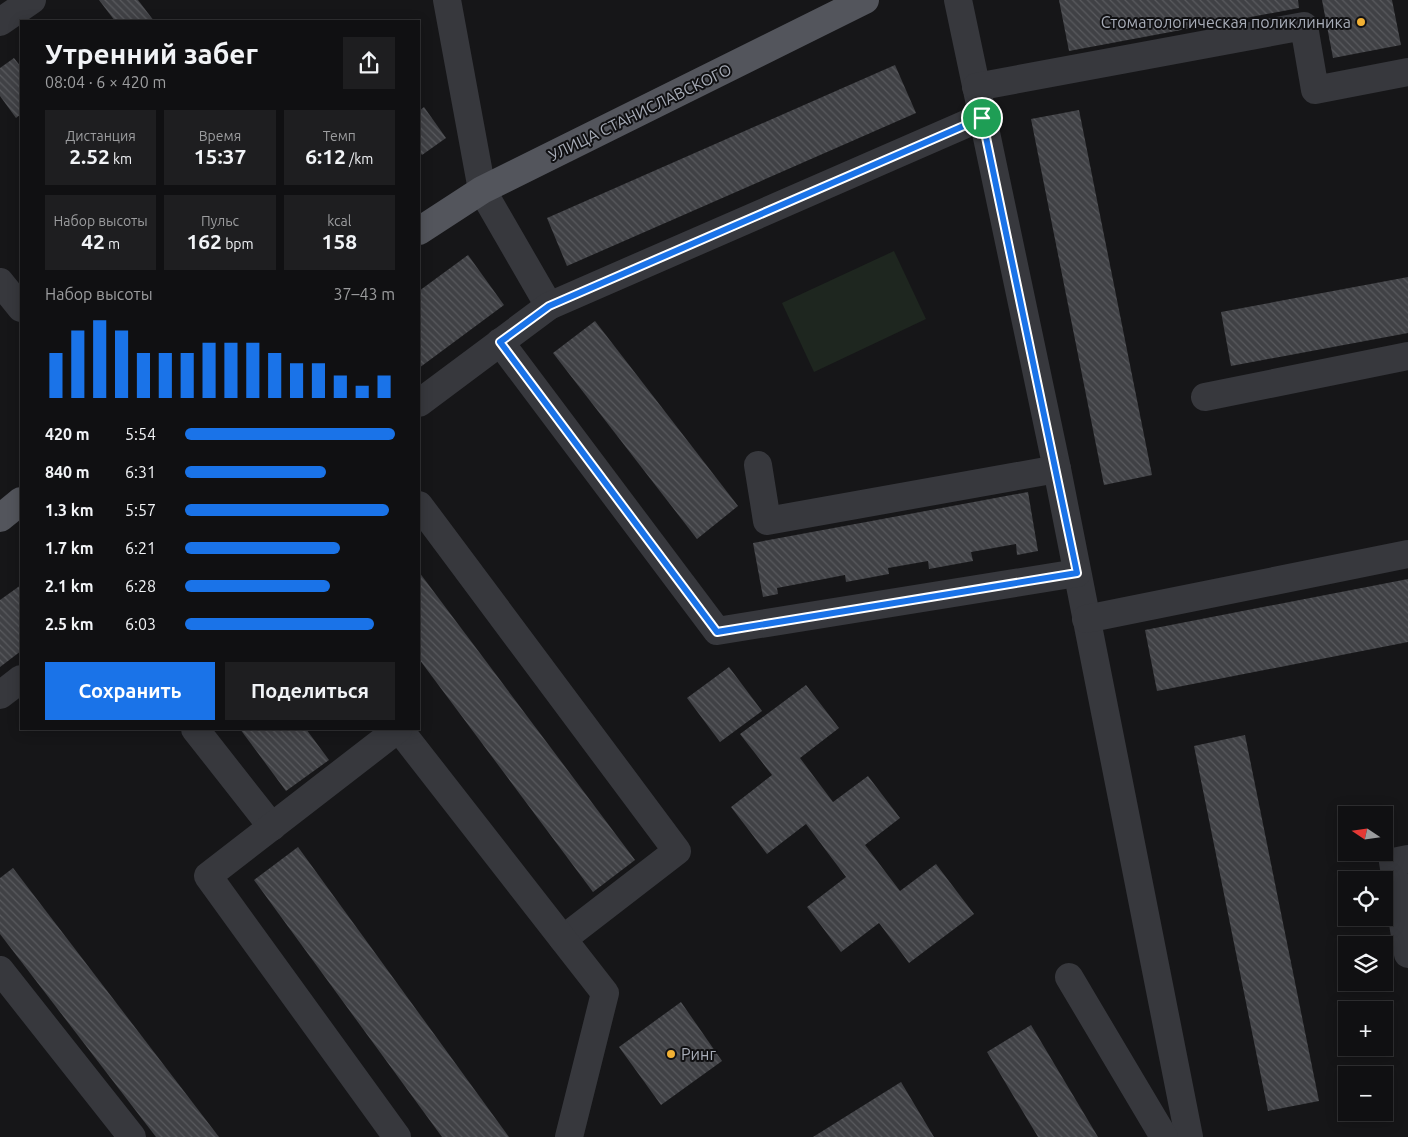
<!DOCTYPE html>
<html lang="ru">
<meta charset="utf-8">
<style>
body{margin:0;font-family:Ubuntu,sans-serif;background:#1e1e20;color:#f1f3f6;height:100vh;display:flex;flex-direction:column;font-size:19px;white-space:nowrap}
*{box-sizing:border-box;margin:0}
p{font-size:16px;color:#9c9d9f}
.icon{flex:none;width:28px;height:28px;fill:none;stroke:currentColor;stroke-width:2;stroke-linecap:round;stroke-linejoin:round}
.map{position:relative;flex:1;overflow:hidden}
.sheet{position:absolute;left:20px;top:20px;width:400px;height:710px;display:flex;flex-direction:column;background:#101012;border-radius:0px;box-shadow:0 2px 12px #0003,0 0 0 1px #303032}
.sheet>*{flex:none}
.needle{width:32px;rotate:283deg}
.fabs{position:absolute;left:1338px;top:806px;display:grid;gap:10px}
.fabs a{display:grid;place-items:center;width:55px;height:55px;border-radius:0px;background:#101012;box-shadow:0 2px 12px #0003,0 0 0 1px #303032;font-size:25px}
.pin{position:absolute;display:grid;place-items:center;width:42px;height:42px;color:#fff;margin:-21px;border:2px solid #fff;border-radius:50%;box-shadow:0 1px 5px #0007}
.round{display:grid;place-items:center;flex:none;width:52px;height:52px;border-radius:0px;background:#1e1e20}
.overview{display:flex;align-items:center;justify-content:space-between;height:85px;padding:0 25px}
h1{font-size:28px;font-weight:700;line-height:38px}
.figures{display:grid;grid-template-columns:repeat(3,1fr);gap:8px;height:85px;padding:5px 25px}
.figures div{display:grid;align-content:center;border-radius:0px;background:#1e1e20;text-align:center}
.figures b{font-size:21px;font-weight:700}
.figures small{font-size:14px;font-weight:400}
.figures p{font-size:14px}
.chart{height:140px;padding:10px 25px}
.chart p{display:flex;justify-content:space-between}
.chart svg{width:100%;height:90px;margin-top:5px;stroke:#1a73e8;stroke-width:6}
.button{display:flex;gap:10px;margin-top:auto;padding:10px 25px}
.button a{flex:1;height:58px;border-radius:0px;background:#1a73e8;color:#fff;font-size:20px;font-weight:700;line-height:58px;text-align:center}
.button a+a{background:#1e1e20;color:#f1f3f6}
ul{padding:0 25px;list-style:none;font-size:16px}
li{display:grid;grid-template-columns:80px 60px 1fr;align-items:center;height:38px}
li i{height:12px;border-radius:6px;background:#1a73e8}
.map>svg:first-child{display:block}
.pitch{fill:#1e261f}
.building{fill:url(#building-back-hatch)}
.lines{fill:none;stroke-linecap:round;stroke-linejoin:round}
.minor{stroke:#37383d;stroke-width:28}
.major{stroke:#53555c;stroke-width:28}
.route-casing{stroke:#fff;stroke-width:10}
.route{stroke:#1a73e8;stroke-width:6}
.poi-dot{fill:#f2b134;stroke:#111113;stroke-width:2}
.labels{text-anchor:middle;stroke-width:4;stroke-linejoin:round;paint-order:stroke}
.poi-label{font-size:16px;fill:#a8adb8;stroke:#111113;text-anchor:end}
.street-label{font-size:16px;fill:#a8adb8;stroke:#111113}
</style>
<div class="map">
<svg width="1408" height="1137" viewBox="0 0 1408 1137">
<defs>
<pattern id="building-back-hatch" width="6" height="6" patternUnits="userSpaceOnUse" patternTransform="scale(1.25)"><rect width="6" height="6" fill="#404145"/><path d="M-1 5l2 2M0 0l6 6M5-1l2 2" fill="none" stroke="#595a5e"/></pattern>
</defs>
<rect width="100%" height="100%" fill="#161618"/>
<!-- pitch -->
<polygon class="pitch" points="894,251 926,319 814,372 782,303"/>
<!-- building -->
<g class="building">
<polygon points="99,0 138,0 154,21 115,21"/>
<polygon points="1059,0 1298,0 1299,8 1069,51"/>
<polygon points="1322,0 1392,0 1401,45 1333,58"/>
<polygon points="14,58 21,67 21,114 16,118 0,96 0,68"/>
<polygon points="895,65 916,113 567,266 547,218"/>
<polygon points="424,107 446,138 422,155 419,151 419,111"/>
<polygon points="1079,110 1152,475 1104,485 1031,119"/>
<polygon points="468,255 504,305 419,368 419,291"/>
<polygon points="1408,277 1408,333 1231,366 1221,312"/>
<polygon points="595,321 738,506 697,539 553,353"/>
<polygon points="1028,492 1038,551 1017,555 1016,544 971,552 973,561 929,569 928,561 888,568 889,574 846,582 845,575 777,588 778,594 763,597 753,543"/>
<polygon points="419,572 635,860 593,892 419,659"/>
<polygon points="1408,579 1408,642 1157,691 1145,630"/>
<polygon points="21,585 21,651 0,667 0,600"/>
<polygon points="729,667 762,711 720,742 687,698"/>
<polygon points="806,685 839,728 800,758 833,802 868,776 900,818 865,845 900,891 936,864 974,914 909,963 879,923 841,952 807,907 846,877 806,824 767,854 731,807 772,775 740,734"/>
<polygon points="240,729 306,729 329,760 286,791"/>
<polygon points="1245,735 1319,1101 1268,1111 1194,746"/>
<polygon points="298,847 509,1137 442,1137 254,880"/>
<polygon points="13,868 219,1137 156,1137 0,934 0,878"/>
<polygon points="681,1002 722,1061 661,1105 619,1047"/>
<polygon points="1031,1025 1098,1137 1038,1137 987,1052"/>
<polygon points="901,1082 934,1137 813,1137"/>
</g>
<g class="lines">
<!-- minor -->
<g class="minor">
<polyline points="447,0 482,190 549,306"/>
<polyline points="958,0 1057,469 1189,1137"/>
<polyline points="0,22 32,0"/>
<polyline points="976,87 1304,26 1315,90 1408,72"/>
<polyline points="0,282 21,308"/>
<polyline points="500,342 717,631 1077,573"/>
<polyline points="1205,397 1408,356"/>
<polyline points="419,403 549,306 982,117"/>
<polyline points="758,465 767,521 1057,469"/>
<polyline points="419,505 677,851 563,939"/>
<polyline points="1086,619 1408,554"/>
<polyline points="0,695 21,679"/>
<polyline points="195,729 272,827"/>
<polyline points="399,729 605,993 569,1137"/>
<polyline points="1408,859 1393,862 1408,954"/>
<polyline points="0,970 132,1137"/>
<polyline points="1069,977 1164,1137"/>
<polyline points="397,1137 208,876 398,729"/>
</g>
<!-- major -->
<g class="major">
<polyline points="419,231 482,190 865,0"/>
<polyline points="0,518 21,501"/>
</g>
</g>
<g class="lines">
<!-- route casing -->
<g class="route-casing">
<polygon id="route" points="982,118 1077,573 717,632 500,342 549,306"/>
</g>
<!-- route -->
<use href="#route" class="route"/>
</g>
<!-- markers -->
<g class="poi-dot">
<circle cx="1361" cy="22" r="5"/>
<circle cx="671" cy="1054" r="5"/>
</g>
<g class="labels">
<!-- poi labels -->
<g class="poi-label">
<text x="1351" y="28">Стоматологическая поликлиника</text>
<text x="681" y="1060" text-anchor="start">Ринг</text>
</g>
<!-- street labels -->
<g class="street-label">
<text transform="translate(640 112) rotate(-26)" y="6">УЛИЦА СТАНИСЛАВСКОГО</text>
</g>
</g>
</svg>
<div class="fabs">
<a><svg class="needle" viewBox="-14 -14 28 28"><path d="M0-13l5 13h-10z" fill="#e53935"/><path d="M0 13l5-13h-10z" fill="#9c9d9f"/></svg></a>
<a><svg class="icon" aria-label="locate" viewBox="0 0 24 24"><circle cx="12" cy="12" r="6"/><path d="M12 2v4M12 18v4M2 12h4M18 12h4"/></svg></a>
<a><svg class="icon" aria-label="layers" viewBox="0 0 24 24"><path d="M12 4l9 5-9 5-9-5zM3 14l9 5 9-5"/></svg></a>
<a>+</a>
<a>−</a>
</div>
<div class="pin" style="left:982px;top:118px;background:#1e9e55"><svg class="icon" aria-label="arrive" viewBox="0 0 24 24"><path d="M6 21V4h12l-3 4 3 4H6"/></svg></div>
<section class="sheet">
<div class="overview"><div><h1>Утренний забег</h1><p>08:04 · 6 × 420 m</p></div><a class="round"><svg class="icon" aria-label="share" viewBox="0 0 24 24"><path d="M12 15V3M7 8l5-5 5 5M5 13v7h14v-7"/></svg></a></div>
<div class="figures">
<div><p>Дистанция</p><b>2.52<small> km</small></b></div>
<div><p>Время</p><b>15:37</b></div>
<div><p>Темп</p><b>6:12<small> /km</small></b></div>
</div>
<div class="figures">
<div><p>Набор высоты</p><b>42<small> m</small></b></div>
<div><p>Пульс</p><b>162<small> bpm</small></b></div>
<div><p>kcal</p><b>158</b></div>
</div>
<div class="chart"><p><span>Набор высоты</span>37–43 m</p>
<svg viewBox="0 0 160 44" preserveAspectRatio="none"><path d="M5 44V22M15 44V11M25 44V6M35 44V11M45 44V22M55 44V22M65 44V22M75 44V17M85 44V17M95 44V17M105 44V22M115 44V27M125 44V27M135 44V33M145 44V38M155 44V33"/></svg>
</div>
<ul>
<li><b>420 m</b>5:54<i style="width:100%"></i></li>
<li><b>840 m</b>6:31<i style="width:67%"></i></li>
<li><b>1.3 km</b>5:57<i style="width:97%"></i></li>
<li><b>1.7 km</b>6:21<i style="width:74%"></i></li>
<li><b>2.1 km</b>6:28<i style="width:69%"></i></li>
<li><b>2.5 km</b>6:03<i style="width:90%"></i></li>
</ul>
<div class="button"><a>Сохранить</a><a>Поделиться</a></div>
</section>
</div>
